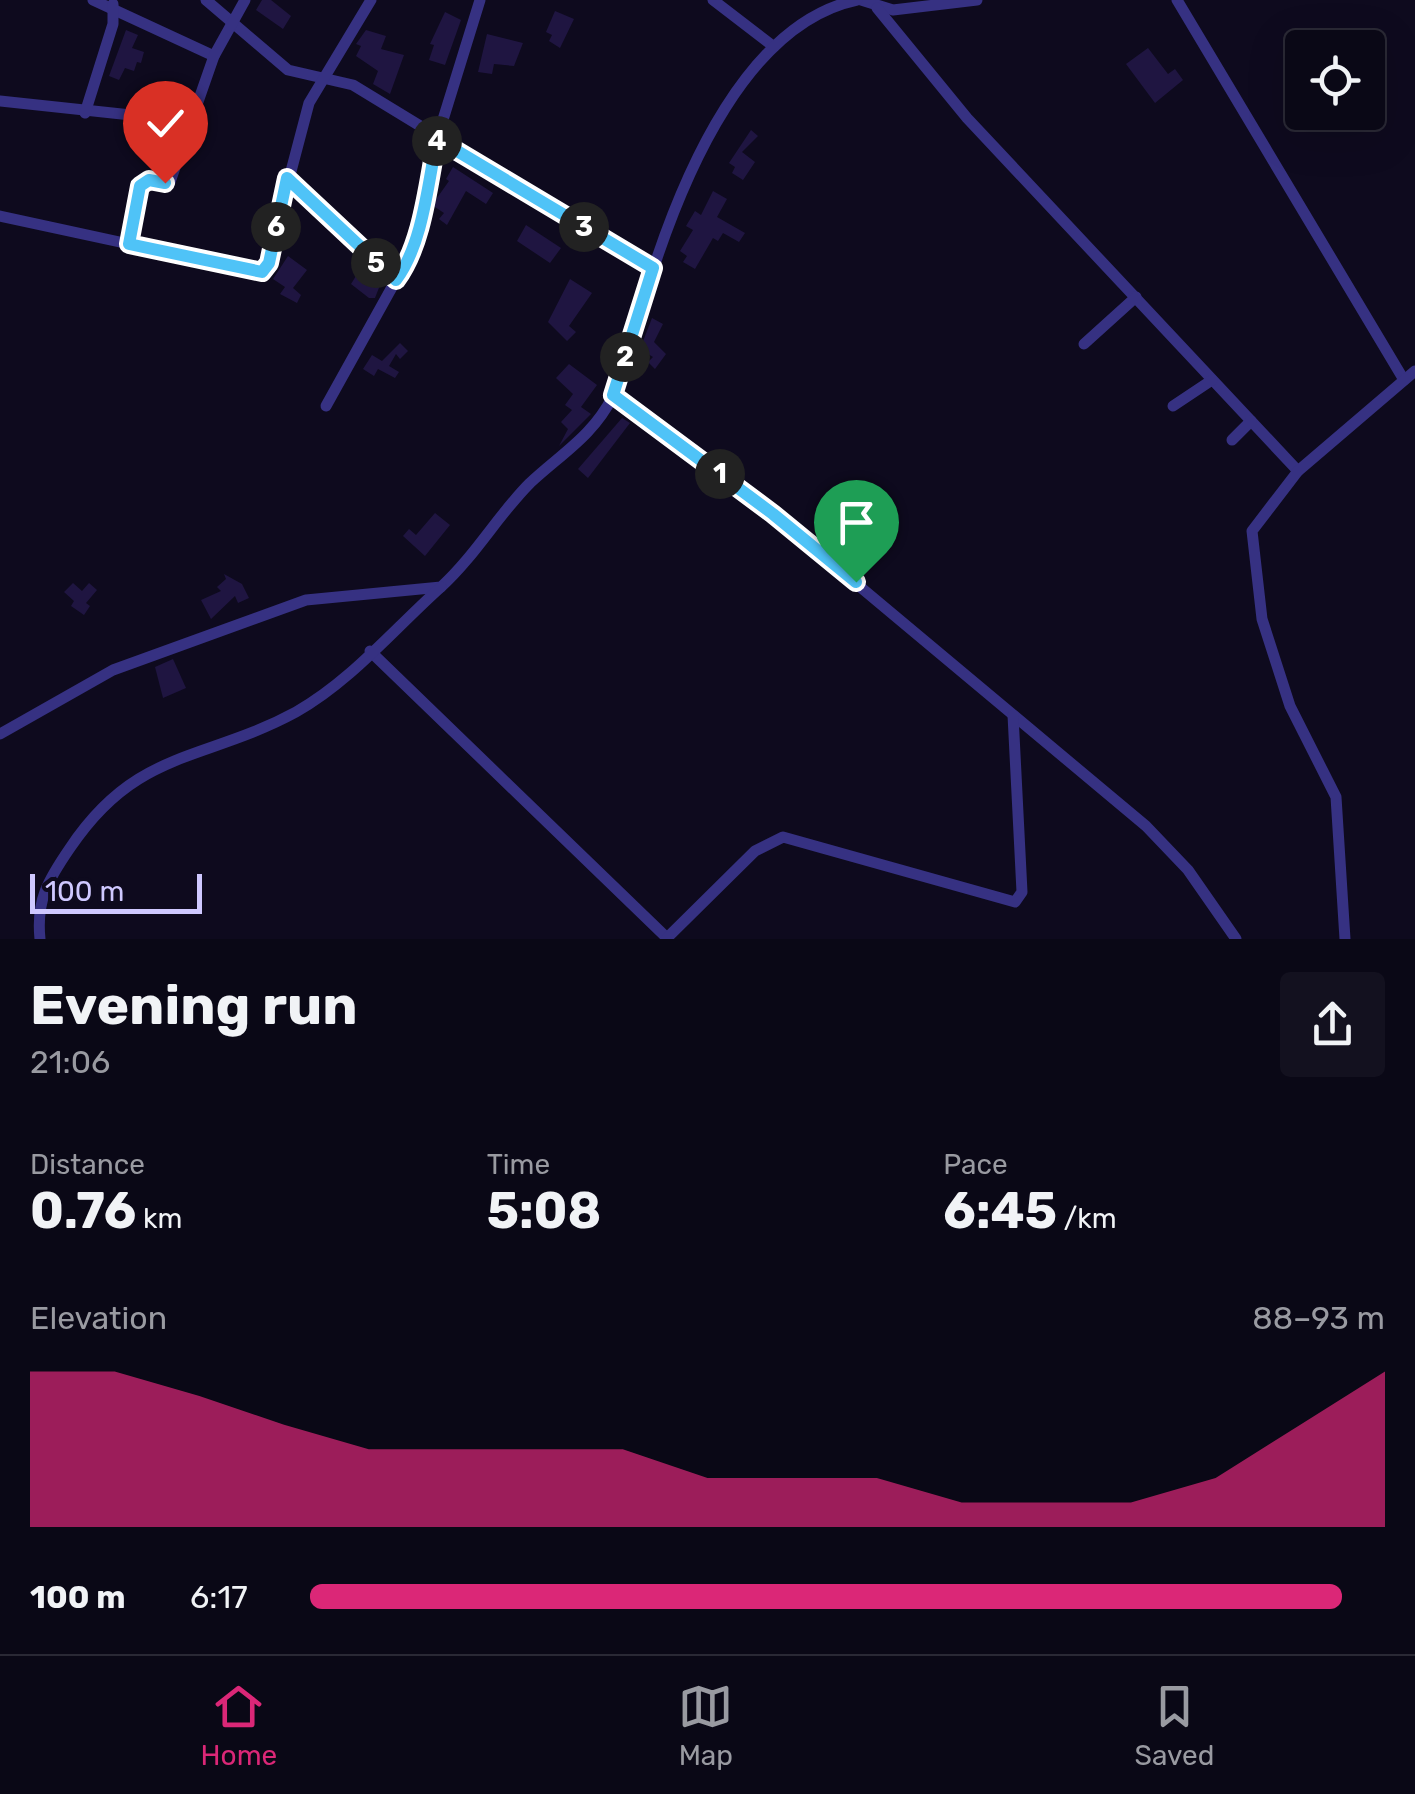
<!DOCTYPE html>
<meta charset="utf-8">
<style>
body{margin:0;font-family:Rubik,sans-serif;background:#13111f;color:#f1f3f6;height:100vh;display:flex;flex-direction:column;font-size:38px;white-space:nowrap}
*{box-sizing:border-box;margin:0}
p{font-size:32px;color:#999aa1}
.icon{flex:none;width:55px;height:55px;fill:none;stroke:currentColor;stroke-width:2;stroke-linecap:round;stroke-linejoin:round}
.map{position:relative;height:939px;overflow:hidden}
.side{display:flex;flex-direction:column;background:#0a0816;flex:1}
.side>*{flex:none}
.buttons{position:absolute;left:1285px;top:30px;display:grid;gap:20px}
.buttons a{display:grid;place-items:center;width:100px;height:100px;border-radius:10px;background:#0a0816;box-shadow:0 10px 40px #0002,0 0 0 2px #2a2935;font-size:50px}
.scale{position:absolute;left:30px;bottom:25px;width:172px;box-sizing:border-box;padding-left:10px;border:5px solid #cfc8ff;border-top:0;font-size:28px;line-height:35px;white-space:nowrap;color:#cfc8ff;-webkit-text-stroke:8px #0e0a1e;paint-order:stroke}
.pin{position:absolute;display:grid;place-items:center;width:85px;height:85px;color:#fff;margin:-102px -42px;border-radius:50% 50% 50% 0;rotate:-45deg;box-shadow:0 0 10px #0007}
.pin .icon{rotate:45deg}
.km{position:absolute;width:50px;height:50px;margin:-25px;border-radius:50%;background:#222;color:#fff;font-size:28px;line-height:50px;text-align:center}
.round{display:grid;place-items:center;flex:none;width:105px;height:105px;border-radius:10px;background:#13111f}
.overview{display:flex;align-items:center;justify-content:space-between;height:170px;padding:0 30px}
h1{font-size:55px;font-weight:700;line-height:75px}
.figures{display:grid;grid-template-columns:repeat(3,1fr);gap:15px;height:170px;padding:10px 30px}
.figures div{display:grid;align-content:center}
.figures b{font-size:50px;font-weight:700}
.figures small{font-size:28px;font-weight:400}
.figures p{font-size:28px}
.chart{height:280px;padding:20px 30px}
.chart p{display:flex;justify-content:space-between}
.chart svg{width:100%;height:180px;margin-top:10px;fill:#db2777;opacity:.7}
ul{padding:0 30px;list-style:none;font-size:32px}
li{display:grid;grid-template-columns:160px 120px 1fr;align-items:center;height:75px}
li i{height:25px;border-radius:12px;background:#db2777}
.tab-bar{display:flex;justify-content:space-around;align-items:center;height:140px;border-top:2px solid #2a2935;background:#0a0816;font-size:28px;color:#999aa1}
.tab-bar a{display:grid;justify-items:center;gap:5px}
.tab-bar .current{color:#db2777}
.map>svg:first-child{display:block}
.building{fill:#1f1541}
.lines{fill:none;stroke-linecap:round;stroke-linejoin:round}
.minor{stroke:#363182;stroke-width:11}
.route-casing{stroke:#fff;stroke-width:20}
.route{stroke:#4fc3f7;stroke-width:12}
</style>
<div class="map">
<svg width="1415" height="939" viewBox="0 0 1415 939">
<rect width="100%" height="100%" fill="#0e0a1e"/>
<!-- building -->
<g class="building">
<polygon points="262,0 271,0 291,16 283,29 256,10"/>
<polygon points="555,11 574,19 560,48 549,41 552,35 546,32"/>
<polygon points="445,12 461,20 445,65 429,60 434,45 430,44"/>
<polygon points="126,30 138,35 132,48 144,52 141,63 137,62 134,71 125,68 119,80 109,76"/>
<polygon points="366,30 386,36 381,49 404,55 390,94 373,84 378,71 356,56 361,46 356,44"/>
<polygon points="487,34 523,43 514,66 494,64 492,74 478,72"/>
<polygon points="1148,48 1168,74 1175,69 1183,80 1155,103 1126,64"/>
<polygon points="751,130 758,136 742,152 755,162 743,180 732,173 735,167 729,163"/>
<polygon points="453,167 493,193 486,204 466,191 447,225 439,219 444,213 432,205 449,181 446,179"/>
<polygon points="713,191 727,199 717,217 745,233 739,242 723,233 718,241 713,238 695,269 683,262 687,256 680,251 693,230 686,226 695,211 701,215"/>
<polygon points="526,225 561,248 550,263 517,241"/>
<polygon points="288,256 307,270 293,288 301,295 297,303 280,294 285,287 273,279"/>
<polygon points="364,263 382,280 375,298 369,298 351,284"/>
<polygon points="570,279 592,293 569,326 576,332 567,341 548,322"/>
<polygon points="652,318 663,324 654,342 666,354 655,369 648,362 653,357 640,349"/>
<polygon points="400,343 408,351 400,359 396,354 389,366 399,372 395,378 378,369 374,376 363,369 372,355 382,361"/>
<polygon points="569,364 597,385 581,407 591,414 559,446 568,429 561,422 572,410 565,405 573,394 556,378"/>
<polygon points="622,418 630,423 588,478 578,469"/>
<polygon points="435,513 450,525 425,556 403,536 409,529 416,535"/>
<polygon points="224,574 242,584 249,598 238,603 235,596 211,619 201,600 221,591 217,587 226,579"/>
<polygon points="73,583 82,591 89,583 97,590 86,603 90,606 84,615 71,606 74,601 64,592"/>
<polygon points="173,659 186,688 163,698 155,667"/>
</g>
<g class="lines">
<!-- minor -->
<g class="minor">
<polyline points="93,0 214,56"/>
<polyline points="206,0 288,70 353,85 653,268"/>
<polyline points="713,0 773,46"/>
<polyline points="861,0 893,10 977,0"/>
<polyline points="1177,0 1404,380"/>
<polyline points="877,8 967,118 1298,471"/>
<polyline points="0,101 187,121"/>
<polyline points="85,113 113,24 113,4"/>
<polyline points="287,178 396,280 405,269 437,139 480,0"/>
<polyline points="0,216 129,244 139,186 149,180 170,182 214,56 245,0"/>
<polyline points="129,244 255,272 265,270 309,103 371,0"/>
<polyline points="1084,344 1136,297"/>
<polyline points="613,395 773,514 1146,826 1188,870 1236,939"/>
<polyline points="326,406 396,280"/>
<polyline points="1173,406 1212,380"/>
<polyline points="1232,440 1251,421"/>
<polyline points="370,651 667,938"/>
<path d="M0,734L113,670L306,600L441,587C475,556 498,515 530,483C561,454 593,436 613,396C631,358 638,312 652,273C684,174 747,23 857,0"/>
<path d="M40,939C36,900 48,880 70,848C137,748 204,762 296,712C351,681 394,629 441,587"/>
<polyline points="666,939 755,851 783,837 1015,902 1022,892 1013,715"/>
<polyline points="1345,939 1336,797 1290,706 1262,619 1252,531 1298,471 1415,371"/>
</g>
</g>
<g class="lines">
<!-- route casing -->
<g class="route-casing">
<path id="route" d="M165,183L149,180L140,186L129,244L262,272L269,263L287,178L396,280C423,244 428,183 437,139L653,268L613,395L773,514L856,582"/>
</g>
<!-- route -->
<use href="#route" class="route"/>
</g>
</svg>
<div class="buttons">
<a><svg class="icon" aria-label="locate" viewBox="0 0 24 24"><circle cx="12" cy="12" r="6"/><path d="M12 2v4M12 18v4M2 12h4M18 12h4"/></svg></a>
</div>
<div class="scale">100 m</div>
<div class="pin" style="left:856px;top:582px;background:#1e9e55"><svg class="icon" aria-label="arrive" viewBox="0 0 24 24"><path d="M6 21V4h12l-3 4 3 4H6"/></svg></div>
<div class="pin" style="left:165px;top:183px;background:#d93025"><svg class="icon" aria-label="check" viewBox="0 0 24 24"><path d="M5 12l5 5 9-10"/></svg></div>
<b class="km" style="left:720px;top:474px">1</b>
<b class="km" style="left:625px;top:357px">2</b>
<b class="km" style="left:584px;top:227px">3</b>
<b class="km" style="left:437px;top:141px">4</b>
<b class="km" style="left:376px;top:263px">5</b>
<b class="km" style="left:276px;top:227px">6</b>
</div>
<section class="side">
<div class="overview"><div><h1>Evening run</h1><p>21:06</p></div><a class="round"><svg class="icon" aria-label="share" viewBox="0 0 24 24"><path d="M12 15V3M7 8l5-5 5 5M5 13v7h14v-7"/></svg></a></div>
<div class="figures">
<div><p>Distance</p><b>0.76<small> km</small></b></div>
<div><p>Time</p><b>5:08</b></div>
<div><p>Pace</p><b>6:45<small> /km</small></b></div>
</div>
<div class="chart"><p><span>Elevation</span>88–93 m</p>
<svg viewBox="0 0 160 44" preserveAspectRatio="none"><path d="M0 44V6L10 6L20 12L30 19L40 25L50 25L60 25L70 25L80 32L90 32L100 32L110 38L120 38L130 38L140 32L150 19L160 6V44z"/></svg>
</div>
<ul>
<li><b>100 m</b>6:17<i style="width:96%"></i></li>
</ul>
</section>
<nav class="tab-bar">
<a class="current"><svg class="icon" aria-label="home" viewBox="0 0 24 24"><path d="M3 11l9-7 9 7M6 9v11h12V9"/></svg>Home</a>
<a><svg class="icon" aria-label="map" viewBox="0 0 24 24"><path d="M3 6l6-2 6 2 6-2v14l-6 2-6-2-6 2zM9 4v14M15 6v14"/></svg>Map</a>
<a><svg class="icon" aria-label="saved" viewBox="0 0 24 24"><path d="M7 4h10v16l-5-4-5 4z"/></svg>Saved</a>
</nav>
